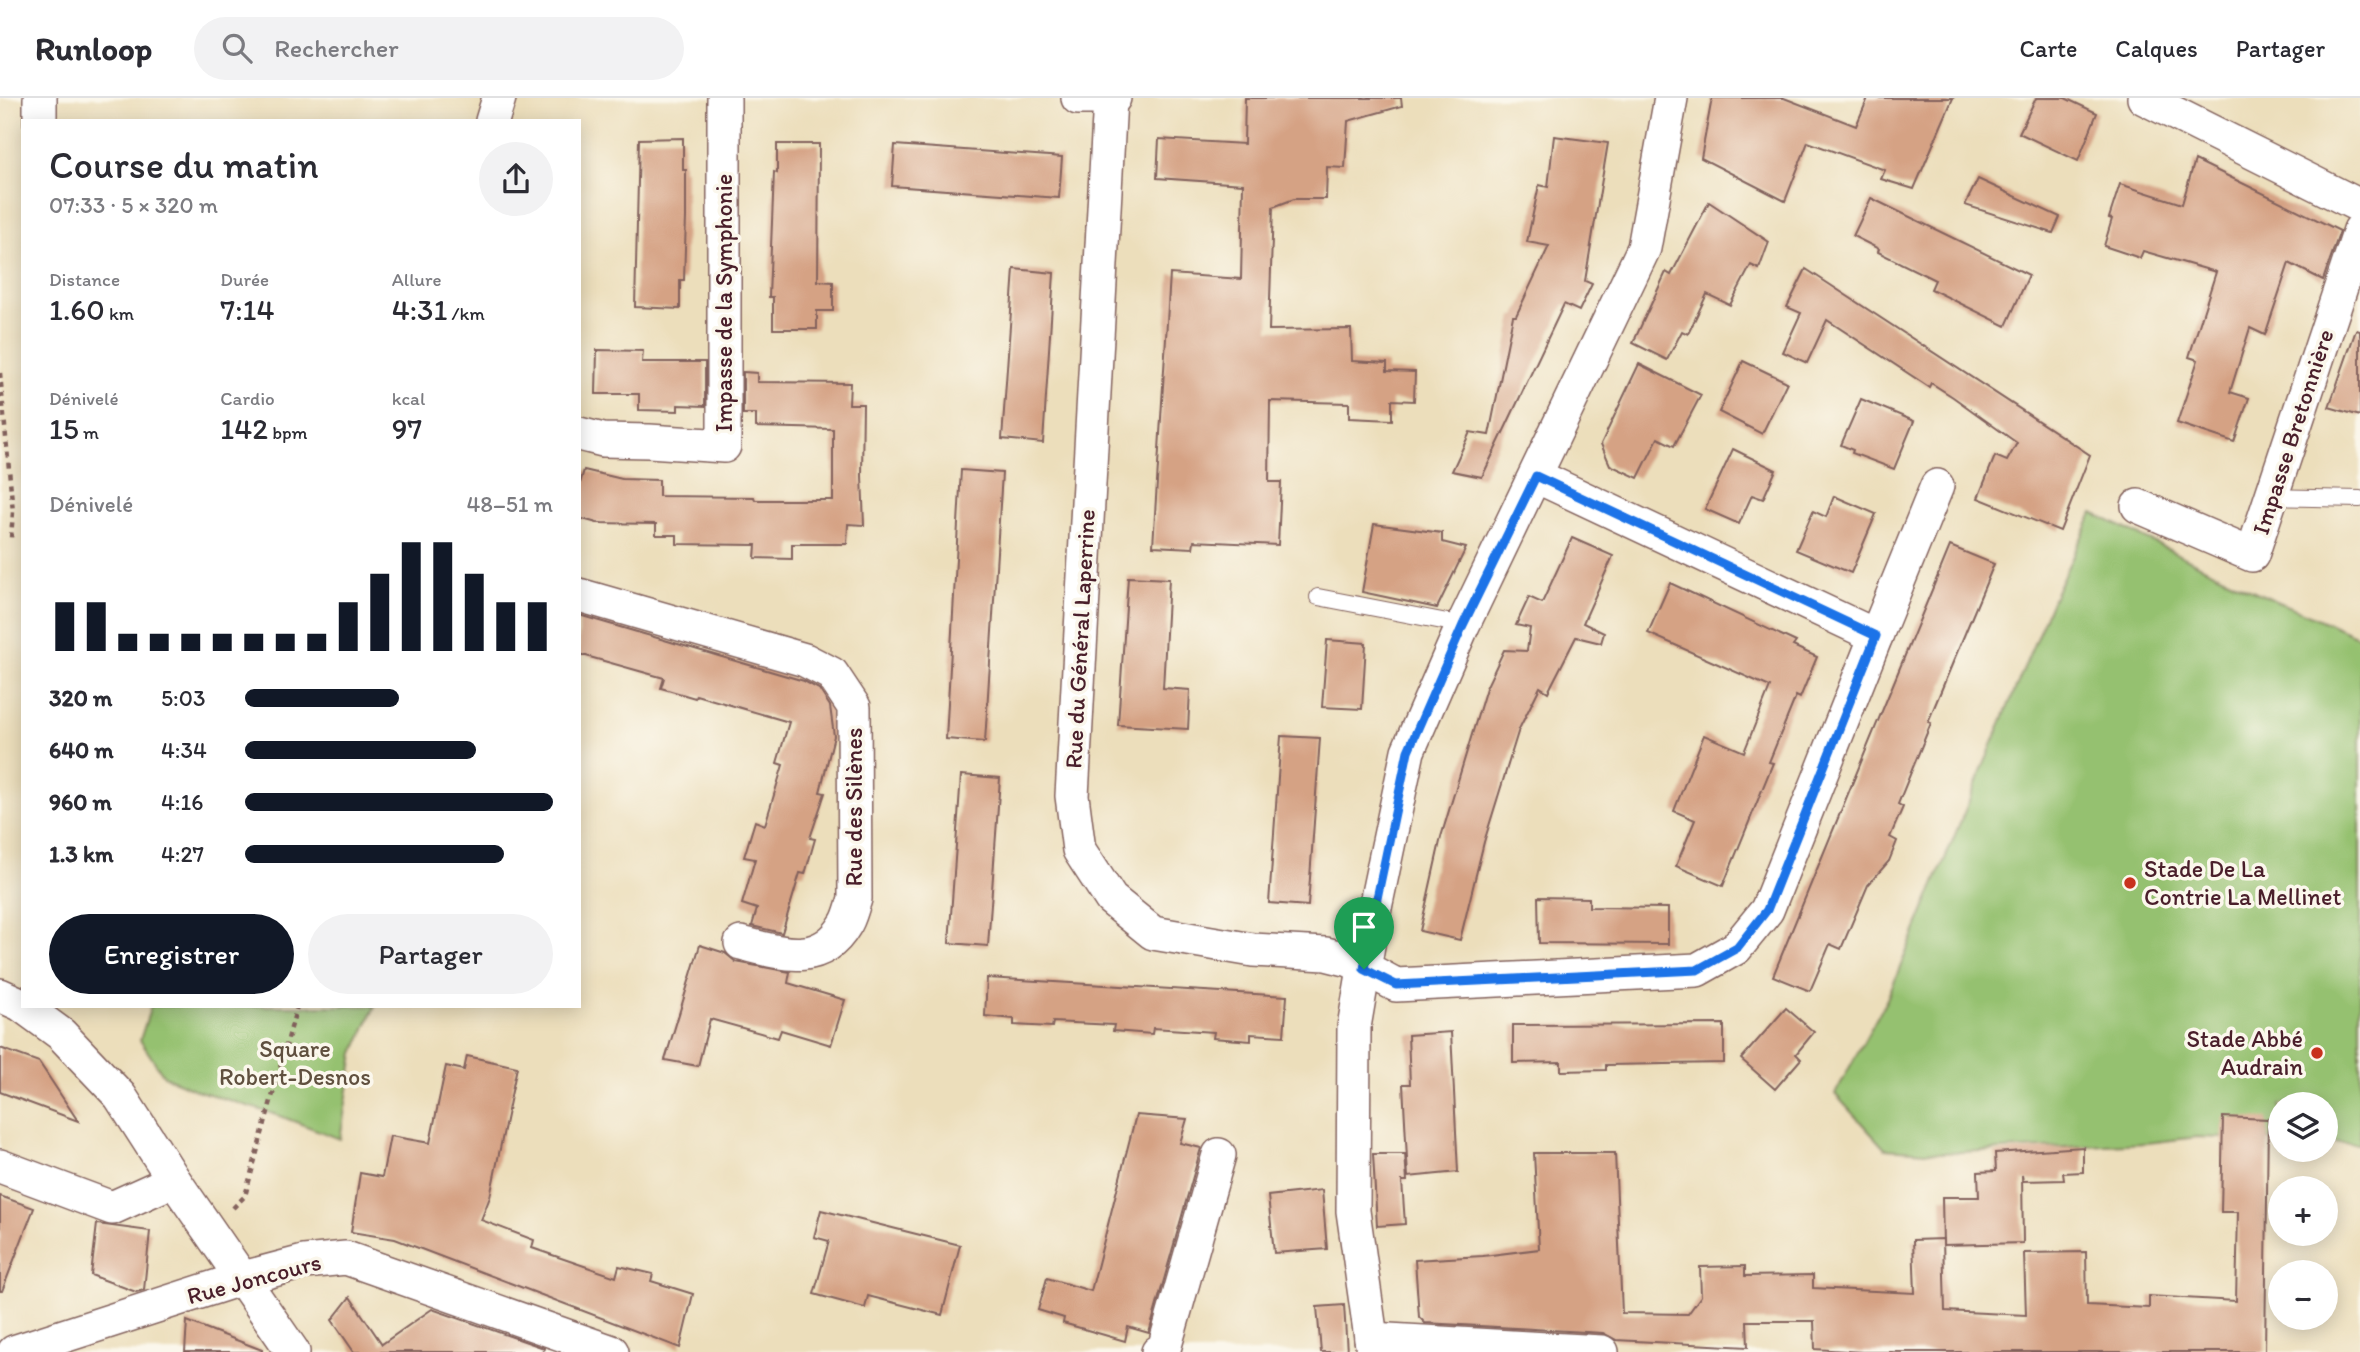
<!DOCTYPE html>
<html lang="fr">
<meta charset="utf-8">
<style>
body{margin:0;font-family:Itim,sans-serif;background:#f2f2f3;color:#2b2b33;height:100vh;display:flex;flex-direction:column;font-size:26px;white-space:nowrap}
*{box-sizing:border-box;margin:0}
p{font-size:23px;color:#7c7c81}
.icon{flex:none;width:38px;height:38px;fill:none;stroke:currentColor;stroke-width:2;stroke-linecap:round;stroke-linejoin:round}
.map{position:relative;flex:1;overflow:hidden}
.sheet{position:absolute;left:21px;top:21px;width:560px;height:889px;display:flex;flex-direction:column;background:#fff;border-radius:0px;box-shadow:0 4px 18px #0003}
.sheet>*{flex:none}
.controls{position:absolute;left:2268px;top:994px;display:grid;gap:14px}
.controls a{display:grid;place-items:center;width:70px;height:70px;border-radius:50%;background:#fff;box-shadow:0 4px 18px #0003;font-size:35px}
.pin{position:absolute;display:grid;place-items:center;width:60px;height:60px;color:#fff;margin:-72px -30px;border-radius:50% 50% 50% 0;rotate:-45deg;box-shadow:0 0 7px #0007}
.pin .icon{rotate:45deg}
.round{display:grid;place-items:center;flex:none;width:74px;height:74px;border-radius:37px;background:#f2f2f3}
.head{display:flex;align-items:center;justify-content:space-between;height:119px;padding:0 28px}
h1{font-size:38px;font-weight:600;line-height:52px}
.figures{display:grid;grid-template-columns:repeat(3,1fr);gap:10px;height:119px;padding:7px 28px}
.figures div{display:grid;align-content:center}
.figures b{font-size:30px;font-weight:600}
.figures small{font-size:19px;font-weight:400}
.figures p{font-size:19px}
.chart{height:196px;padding:14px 28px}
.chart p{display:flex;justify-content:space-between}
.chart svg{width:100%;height:126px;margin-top:7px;stroke:#111827;stroke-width:6}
.cta{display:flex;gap:14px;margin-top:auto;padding:14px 28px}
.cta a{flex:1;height:80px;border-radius:42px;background:#111827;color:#fff;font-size:28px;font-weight:600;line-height:80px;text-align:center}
.cta a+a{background:#f2f2f3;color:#2b2b33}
ul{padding:0 28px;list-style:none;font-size:23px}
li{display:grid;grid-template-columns:112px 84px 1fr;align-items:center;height:52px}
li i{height:18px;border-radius:9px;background:#111827}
header{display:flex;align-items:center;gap:42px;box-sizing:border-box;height:98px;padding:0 35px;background:#fff;border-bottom:2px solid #e1e1e2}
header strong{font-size:33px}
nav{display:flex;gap:38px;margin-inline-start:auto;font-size:24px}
.search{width:490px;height:63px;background:#f2f2f3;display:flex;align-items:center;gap:18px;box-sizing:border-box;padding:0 24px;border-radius:38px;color:#7c7c81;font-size:26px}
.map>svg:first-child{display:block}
.green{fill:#95c16f;stroke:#70704d;stroke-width:2}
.building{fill:#d5a284}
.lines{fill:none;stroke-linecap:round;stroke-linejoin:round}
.lane-casing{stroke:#83625d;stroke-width:18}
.street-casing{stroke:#83625d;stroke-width:36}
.path{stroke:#83625d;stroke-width:4.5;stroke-dasharray:5 5;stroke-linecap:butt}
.lane{stroke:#fff;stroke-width:16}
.street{stroke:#fff;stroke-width:33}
.route-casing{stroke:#fff;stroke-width:14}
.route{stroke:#1a73e8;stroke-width:9}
.poi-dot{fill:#c8321e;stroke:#fbf7ec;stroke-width:2.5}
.labels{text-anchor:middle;stroke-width:7;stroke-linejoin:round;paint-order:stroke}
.street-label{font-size:24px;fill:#4a1f2b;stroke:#fbf7ec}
.poi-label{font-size:24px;fill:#4a1f2b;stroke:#fbf7ec;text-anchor:start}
.park-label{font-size:24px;fill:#60503f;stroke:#fbf7ec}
</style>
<header>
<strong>Runloop</strong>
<div class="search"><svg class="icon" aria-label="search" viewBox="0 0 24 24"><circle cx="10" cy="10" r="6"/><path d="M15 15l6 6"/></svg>Rechercher</div>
<nav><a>Carte</a><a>Calques</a><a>Partager</a></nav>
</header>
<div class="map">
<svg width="2360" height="1254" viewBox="0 0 2360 1254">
<rect width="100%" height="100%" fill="#fbf7ec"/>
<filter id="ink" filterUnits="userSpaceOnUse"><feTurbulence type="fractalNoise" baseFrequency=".0143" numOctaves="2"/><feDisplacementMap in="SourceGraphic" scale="14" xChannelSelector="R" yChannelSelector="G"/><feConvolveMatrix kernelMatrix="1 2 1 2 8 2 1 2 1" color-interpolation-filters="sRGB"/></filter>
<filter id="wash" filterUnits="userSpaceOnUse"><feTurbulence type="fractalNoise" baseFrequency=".00686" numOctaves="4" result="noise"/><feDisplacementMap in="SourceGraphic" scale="28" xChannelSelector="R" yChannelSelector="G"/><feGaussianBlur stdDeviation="1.57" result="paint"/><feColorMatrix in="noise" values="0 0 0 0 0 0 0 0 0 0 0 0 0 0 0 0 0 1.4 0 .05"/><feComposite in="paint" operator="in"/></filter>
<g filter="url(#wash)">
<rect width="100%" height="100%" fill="#ecdebb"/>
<!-- green -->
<g class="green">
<polygon points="2093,415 2247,490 2360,539 2360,1046 2326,1044 2326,1006 2280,1006 2280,1042 2198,1039 2147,1045 1941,1055 1885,1051 1835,996 1887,901 2053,500"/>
<polygon points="151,908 375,908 354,955 340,1041 280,1018 193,991 164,978 140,942"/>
</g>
<g id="blocks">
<!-- building -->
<g class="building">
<polygon points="1245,0 1401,0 1402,8 1348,23 1345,70 1327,69 1326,101 1294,101 1273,109 1269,232 1351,231 1352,263 1387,265 1387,273 1415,274 1414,303 1392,302 1392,322 1349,320 1349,305 1270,303 1269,384 1281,384 1278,447 1194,443 1193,450 1153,448 1170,176 1241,181 1243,86 1157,80 1159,41 1244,46"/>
<polygon points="1712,0 1784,0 1856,28 1868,0 1953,0 1914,91 1881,81 1885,72 1808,44 1785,103 1701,60"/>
<polygon points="2036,0 2065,0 2097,15 2078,63 2019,35"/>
<polygon points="1554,38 1608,45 1585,183 1592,186 1579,213 1564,206 1482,379 1452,373 1470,334 1489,337 1513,218 1516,218 1549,148 1527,144 1539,87 1548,89"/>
<polygon points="683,40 683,72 686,72 686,119 684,182 680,182 680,211 635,209 639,41"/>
<polygon points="777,46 819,46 818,183 833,184 833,213 817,213 817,231 773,231 773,199 769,199 774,74 777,75"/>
<polygon points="895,47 1062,59 1059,100 892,88"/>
<polygon points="2195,62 2340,133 2323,182 2289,165 2265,237 2250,230 2230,294 2249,300 2234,344 2177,325 2198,262 2189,259 2216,174 2143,153 2140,160 2104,148 2112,121 2109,120 2120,86 2182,106"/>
<polygon points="1978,81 2060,119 2053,135 1965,107"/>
<polygon points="1871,100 2029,177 2006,228 1931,191 1935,182 1878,154 1879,151 1853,138"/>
<polygon points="1709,104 1769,144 1759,171 1751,167 1730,207 1707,196 1688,236 1682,233 1667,262 1633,245 1666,174 1671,177"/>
<polygon points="1014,171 1054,175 1043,345 1002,341"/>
<polygon points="1806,171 2090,357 2060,433 1978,400 1995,358 2007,363 2017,345 1953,299 1931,285 1929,289 1827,222 1807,265 1783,254 1801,215 1787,209"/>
<polygon points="2356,232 2360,233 2360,318 2329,309"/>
<polygon points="597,252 643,253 642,264 705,264 705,308 678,307 678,313 639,312 639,296 596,296"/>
<polygon points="1743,263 1787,284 1762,336 1719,314"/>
<polygon points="1639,266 1701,297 1674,348 1658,340 1638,380 1610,367 1601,346"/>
<polygon points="743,274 757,275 757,284 850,285 849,306 863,306 862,378 864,427 848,426 847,446 792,446 792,461 755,460 756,447 677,446 677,437 656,437 656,426 597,425 579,420 579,389 584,372 622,381 659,382 659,398 754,399 755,402 833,402 833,331 756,329 756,316 743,316"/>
<polygon points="1861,301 1914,323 1894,371 1852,355 1853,352 1841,347"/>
<polygon points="1733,351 1776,372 1763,401 1752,397 1739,426 1705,411"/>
<polygon points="961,372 1002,375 985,644 946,641"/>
<polygon points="1834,398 1876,416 1851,475 1796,452 1813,413 1826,419"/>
<polygon points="1374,426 1442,435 1442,444 1466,450 1437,510 1362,494"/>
<polygon points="1572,440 1613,458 1583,525 1604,535 1601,545 1576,539 1548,594 1540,589 1519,631 1484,744 1460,842 1420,833 1441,739 1486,590 1504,552 1527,553 1530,530 1516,527 1529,499 1542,505"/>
<polygon points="1950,448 1994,466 1928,624 1931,625 1898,706 1903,709 1890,739 1897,743 1889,763 1868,787 1841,851 1830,846 1810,893 1773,878"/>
<polygon points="1128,479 1169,481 1163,590 1190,592 1188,631 1118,627"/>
<polygon points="1670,485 1796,544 1793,548 1817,559 1800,600 1796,598 1769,664 1773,665 1723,788 1676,768 1695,722 1674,713 1704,637 1744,654 1770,589 1648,535"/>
<polygon points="579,517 804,583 819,591 830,608 834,638 820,694 825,695 810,740 815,741 805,776 800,775 782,835 752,828 757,811 742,806 755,761 744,759 755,723 765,727 783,667 777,665 789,624 696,597 695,600 661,590 664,580 579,556"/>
<polygon points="1327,542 1366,545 1362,611 1322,609"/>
<polygon points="1281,638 1320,640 1308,808 1269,805"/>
<polygon points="961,677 1000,680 988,848 949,845"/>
<polygon points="1538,799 1589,800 1589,809 1668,810 1668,846 1539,845"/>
<polygon points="700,847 725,855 736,864 790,874 788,885 845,902 831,947 781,932 778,940 710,921 698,968 665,962"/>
<polygon points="987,880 1287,898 1284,938 1251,936 1251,943 1213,940 1214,934 1153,930 1152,936 1113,933 1114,927 1053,924 1052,929 1014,927 1014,921 985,918"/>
<polygon points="1786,910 1814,934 1796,956 1801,961 1775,991 1741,961"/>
<polygon points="1724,926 1724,965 1606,967 1606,972 1561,973 1561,964 1513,965 1513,927"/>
<polygon points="1451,934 1458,1074 1408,1079 1403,986 1410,986 1408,937"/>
<polygon points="0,950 39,964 78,1023 0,994"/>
<polygon points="467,958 517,969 490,1099 481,1122 534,1142 532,1150 616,1179 619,1168 653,1176 651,1183 693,1196 680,1250 395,1141 351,1134 360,1075 382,1079 390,1038 430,1045 446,968 464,972"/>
<polygon points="1136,1017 1187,1021 1180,1045 1201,1050 1149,1235 1128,1229 1125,1243 1063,1225 1064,1220 1038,1212 1047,1180 1091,1193"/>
<polygon points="2223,1019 2268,1021 2265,1254 1862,1254 1815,1251 1814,1223 1747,1223 1748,1249 1616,1242 1603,1235 1425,1225 1419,1219 1415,1162 1483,1158 1539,1151 1534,1055 1615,1055 1622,1215 1688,1216 1701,1198 1700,1169 1745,1168 1745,1178 1813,1177 1813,1190 1915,1195 1913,1142 1943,1141 1945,1213 2026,1217 2024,1155 2086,1154 2087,1207 2149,1210 2149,1198 2236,1203 2238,1114 2221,1114"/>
<polygon points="2083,1049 2083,1074 2063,1075 2064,1082 2023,1083 2022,1077 2023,1145 1943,1147 1942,1099 1979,1099 1978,1074 1996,1073 1995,1055"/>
<polygon points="1373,1056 1405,1056 1407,1083 1402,1083 1405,1126 1377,1128"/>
<polygon points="1322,1092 1327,1151 1274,1155 1268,1098"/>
<polygon points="0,1098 34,1110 2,1193 0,1193"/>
<polygon points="821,1112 960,1147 942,1217 868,1198 865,1210 814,1196 829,1143 814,1139"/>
<polygon points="97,1126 150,1133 144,1192 136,1194 91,1177"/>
<polygon points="350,1199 382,1246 432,1211 544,1250 543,1254 354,1254 332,1222"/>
<polygon points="1344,1207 1347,1254 1321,1254 1317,1209"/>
<polygon points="187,1223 262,1252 262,1254 185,1254"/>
</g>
</g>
</g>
<g filter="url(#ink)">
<use href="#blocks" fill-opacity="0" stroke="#83625d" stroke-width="2"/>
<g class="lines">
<!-- lane casing -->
<g class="lane-casing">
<g id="lane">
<polyline points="2271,399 2360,401"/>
<polyline points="1318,499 1463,527"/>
</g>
</g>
<!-- street casing -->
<g class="street-casing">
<g id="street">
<polyline points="40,0 40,23"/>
<polyline points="1078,0 1114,0"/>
<polyline points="2144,0 2360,108"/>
<polyline points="1110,1 1072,698 1079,752 1111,801 1153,835 1253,852 1326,856 1350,862 1396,887 1697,872 1736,850 1767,812 1876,538 1536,378"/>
<polyline points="492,23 499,0"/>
<polyline points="579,336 603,342 649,343 724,348 724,0"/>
<polyline points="2138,408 2252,457 2360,132"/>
<path d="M579,497L805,562L832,576L854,609L855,801C852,809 850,820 845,827C820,870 779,854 741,845"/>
<polyline points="1876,538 1937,388"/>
<polyline points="0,897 20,906 61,936 120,998 174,1082 293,1254"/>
<polyline points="0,1068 112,1110 174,1082"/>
<polyline points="1371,1241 1602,1254"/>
<polyline points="14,1254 243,1180 304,1164 346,1160 612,1254"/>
<polyline points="1158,1254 1164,1251 1219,1057"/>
<polyline points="1373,1254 1353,1113 1354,929 1372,824 1408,653 1463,527 1644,150 1671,0"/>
</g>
</g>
<!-- path -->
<g class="path">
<polyline points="0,275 13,414 11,440"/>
<polyline points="233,1110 245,1098 297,908"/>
</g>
<!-- lane -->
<use href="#lane" class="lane"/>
<!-- street -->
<use href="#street" class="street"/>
</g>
</g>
<g class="lines" filter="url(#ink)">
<!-- route casing -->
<g class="route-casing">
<polygon id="route" points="1536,378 1876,538 1767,812 1737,850 1697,872 1396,887 1364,871 1372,824 1408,653 1463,527"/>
</g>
<!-- route -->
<use href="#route" class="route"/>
</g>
<!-- markers -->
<g class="poi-dot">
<circle cx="2130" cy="785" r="7"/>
<circle cx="2317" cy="955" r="7"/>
</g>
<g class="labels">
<!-- street labels -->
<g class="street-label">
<text transform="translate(724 205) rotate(-90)" y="8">Impasse de la Symphonie</text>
<text transform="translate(2293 334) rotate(-72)" y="8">Impasse Bretonnière</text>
<text transform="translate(1080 541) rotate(-87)" y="8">Rue du Général Laperrine</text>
<text transform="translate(854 709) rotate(-90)" y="8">Rue des Silènes</text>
<text transform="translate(254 1181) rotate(-15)" y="8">Rue Joncours</text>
</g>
<!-- poi labels -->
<g class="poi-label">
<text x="2144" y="779">Stade De La<tspan x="2144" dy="28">Contrie La Mellinet</tspan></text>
<text x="2303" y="949" text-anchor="end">Stade Abbé<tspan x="2303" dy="28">Audrain</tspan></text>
</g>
<!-- park labels -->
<g class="park-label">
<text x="295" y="959">Square<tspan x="295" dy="28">Robert-Desnos</tspan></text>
</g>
</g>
</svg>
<div class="controls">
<a><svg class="icon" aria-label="layers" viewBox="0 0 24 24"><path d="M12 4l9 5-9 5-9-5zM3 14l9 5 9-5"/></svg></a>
<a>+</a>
<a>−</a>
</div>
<div class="pin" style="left:1364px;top:871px;background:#1e9e55"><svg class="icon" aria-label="arrive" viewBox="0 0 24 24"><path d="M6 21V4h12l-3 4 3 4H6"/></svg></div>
<section class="sheet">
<div class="head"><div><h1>Course du matin</h1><p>07:33 · 5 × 320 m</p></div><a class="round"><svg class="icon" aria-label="share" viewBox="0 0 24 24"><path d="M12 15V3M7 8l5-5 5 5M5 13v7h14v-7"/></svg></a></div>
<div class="figures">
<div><p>Distance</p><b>1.60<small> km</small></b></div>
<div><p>Durée</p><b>7:14</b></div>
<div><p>Allure</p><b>4:31<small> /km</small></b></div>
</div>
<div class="figures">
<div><p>Dénivelé</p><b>15<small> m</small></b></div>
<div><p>Cardio</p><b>142<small> bpm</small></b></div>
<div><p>kcal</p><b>97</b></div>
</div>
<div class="chart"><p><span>Dénivelé</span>48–51 m</p>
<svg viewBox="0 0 160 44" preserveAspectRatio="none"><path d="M5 44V27M15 44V27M25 44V38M35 44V38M45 44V38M55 44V38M65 44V38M75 44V38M85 44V38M95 44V27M105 44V17M115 44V6M125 44V6M135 44V17M145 44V27M155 44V27"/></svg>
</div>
<ul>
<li><b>320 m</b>5:03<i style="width:50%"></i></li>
<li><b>640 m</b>4:34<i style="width:75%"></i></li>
<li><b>960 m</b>4:16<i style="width:100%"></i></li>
<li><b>1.3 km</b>4:27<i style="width:84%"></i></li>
</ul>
<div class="cta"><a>Enregistrer</a><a>Partager</a></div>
</section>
</div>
